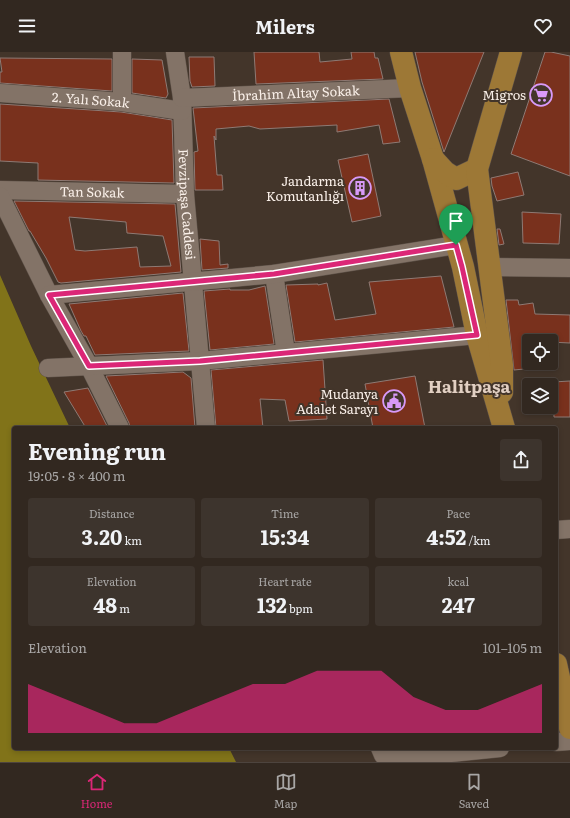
<!DOCTYPE html>
<meta charset="utf-8">
<style>
body{margin:0;font-family:Literata,serif;background:#3d342d;color:#f1f3f6;height:100vh;display:flex;flex-direction:column;font-size:15px;white-space:nowrap}
*{box-sizing:border-box;margin:0}
p{font-size:13px;color:#a8a6a5}
.icon{flex:none;width:22px;height:22px;fill:none;stroke:currentColor;stroke-width:2;stroke-linecap:round;stroke-linejoin:round}
.map{position:relative;flex:1;overflow:hidden}
.sheet{position:absolute;left:12px;top:374px;width:546px;height:324px;display:flex;flex-direction:column;background:#322820;border-radius:4px;box-shadow:0 2px 6px #0003,0 0 0 1px #4d443e}
.sheet>*{flex:none}
.fabs{position:absolute;left:522px;top:282px;display:grid;gap:8px}
.fabs a{display:grid;place-items:center;width:36px;height:36px;border-radius:4px;background:#322820;box-shadow:0 2px 6px #0003,0 0 0 1px #4d443e;font-size:20px}
.pin{position:absolute;display:grid;place-items:center;width:34px;height:34px;color:#fff;margin:-41px -17px;border-radius:50% 50% 50% 0;rotate:-45deg;box-shadow:0 0 4px #0007}
.pin .icon{rotate:45deg}
.round{display:grid;place-items:center;flex:none;width:42px;height:42px;border-radius:4px;background:#3d342d}
.summary{display:flex;align-items:center;justify-content:space-between;height:68px;padding:0 16px}
h1{font-size:22px;font-weight:700;line-height:30px}
.figures{display:grid;grid-template-columns:repeat(3,1fr);gap:6px;height:68px;padding:4px 16px}
.figures div{display:grid;align-content:center;border-radius:4px;background:#3d342d;text-align:center}
.figures b{font-size:20px;font-weight:700}
.figures small{font-size:11px;font-weight:400}
.figures p{font-size:11px}
.chart{height:112px;padding:8px 16px}
.chart p{display:flex;justify-content:space-between}
.chart svg{width:100%;height:72px;margin-top:4px;fill:#db2777;opacity:.7}
header{display:flex;justify-content:space-between;align-items:center;height:52px;padding:0 16px;background:#322820;font-size:18px;font-weight:700}
.menu{display:flex;justify-content:space-around;align-items:center;height:56px;border-top:1px solid #4d443e;background:#322820;font-size:11px;color:#a8a6a5}
.menu a{display:grid;justify-items:center;gap:2px}
.menu .current{color:#db2777}
.map>svg:first-child{display:block}
.water{fill:#817319}
.building{fill:#79311d;stroke:#8e7a74;fill-rule:evenodd}
.lines{fill:none;stroke-linecap:round;stroke-linejoin:round}
.minor-casing{stroke:#5f534a;stroke-width:19}
.major-casing{stroke:#5f534a;stroke-width:23}
.minor{stroke:#837367;stroke-width:18}
.major{stroke:#9d7836;stroke-width:22}
.route-casing{stroke:#fff;stroke-width:8}
.route{stroke:#db2777;stroke-width:5}
.labels{text-anchor:middle;stroke-width:4;stroke-linejoin:round;paint-order:stroke}
.street-label{font-size:13px;fill:#f9efe8;stroke:#43352a}
.poi-label{font-size:13px;fill:#f9efe8;stroke:#43352a;text-anchor:end}
.district-label{font-size:17px;font-weight:bold;fill:#e2d0c3;stroke:#43352a}
</style>
<header><svg class="icon" aria-label="menu" viewBox="0 0 24 24"><path d="M4 6h16M4 12h16M4 18h16"/></svg>Milers<svg class="icon" aria-label="heart" viewBox="0 0 24 24"><path d="M12 20l-8-8c-3-5 5-10 8-4 3-6 11-1 8 4z"/></svg></header>
<div class="map">
<svg width="570" height="710" viewBox="0 0 570 710">
<rect width="100%" height="100%" fill="#43352a"/>
<!-- water -->
<polygon class="water" points="0,223 31,294 70,376 14,376 14,696 229,696 236,710 0,710"/>
<!-- building -->
<g class="building">
<polygon points="254,0 319,0 320,10 352,7 351,0 374,0 375,6 378,6 383,27 256,32"/>
<polygon points="415,0 484,0 444,100 422,30"/>
<polygon points="545,0 551,0 570,4 570,124 511,102"/>
<polygon points="189,5 214,5 215,34 192,35 190,29"/>
<polygon points="0,6 112,7 112,39 0,31 0,20 2,20"/>
<polygon points="132,7 162,8 168,42 166,46 132,41"/>
<polygon points="389,47 400,90 383,92 379,73 337,80 337,73 260,77 249,74 216,77 216,88 214,84 217,123 222,123 223,138 195,138 194,100 198,99 193,56"/>
<polygon points="0,52 121,60 172,68 174,131 38,128 38,111 0,109"/>
<polygon points="368,102 381,164 352,170 338,108"/>
<polygon points="518,120 524,143 497,149 492,134 491,126"/>
<path d="M14,149L175,152L181,220L61,231L58,230L46,206L30,179H29ZM69,165L126,170L127,181L163,184L171,214L140,215L137,195L85,199L75,198Z"/>
<polygon points="522,160 561,162 559,192 523,191"/>
<polygon points="497,177 500,177 504,192 499,193"/>
<polygon points="200,187 219,189 220,213 228,212 228,216 202,218"/>
<polygon points="441,224 454,275 295,290 286,233 318,232 318,233 327,231 335,268 376,262 369,230"/>
<polygon points="265,234 274,292 210,298 204,239 230,237 230,238 249,238"/>
<polygon points="183,241 189,299 95,303 86,284 84,284 81,279 69,252"/>
<polygon points="506,248 518,248 519,253 533,251 535,262 570,263 570,291 529,289 529,311 543,311 544,315 514,318"/>
<polygon points="323,308 327,367 289,369 285,348 260,347 263,376 216,376 211,318"/>
<polygon points="183,320 191,326 195,376 130,376 129,371 106,324"/>
<polygon points="415,324 425,376 373,376 365,332"/>
<polygon points="570,329 570,365 554,365 553,330"/>
<polygon points="88,336 108,376 86,376 64,340"/>
</g>
<g class="lines">
<!-- minor casing -->
<g class="minor-casing">
<g id="minor">
<path id="s1" d="M175,0L182,46L185,142L206,376"/>
<path id="s2" d="M0,41L122,50L182,59"/>
<path id="s3" d="M182,46L410,36"/>
<polyline points="122,50 122,0"/>
<path id="s4" d="M0,138L185,142"/>
<polyline points="0,144 49,243 89,314 120,376"/>
<polyline points="489,215 570,216"/>
<polyline points="274,222 286,301"/>
<polyline points="49,243 274,222 456,193"/>
<polyline points="48,316 200,309 477,283"/>
<polyline points="556,478 570,477"/>
<polyline points="556,690 570,689"/>
<polyline points="380,696 383,703 393,707 500,696"/>
</g>
</g>
<!-- major casing -->
<g class="major-casing">
<g id="major">
<polyline points="401,0 410,36 433,107 463,215 477,283 504,376"/>
<polyline points="433,107 445,120 456,127 477,117"/>
<polyline points="502,340 502,313 477,117 511,0"/>
<polyline points="556,612 570,676"/>
</g>
</g>
<!-- minor -->
<use href="#minor" class="minor"/>
<!-- major -->
<use href="#major" class="major"/>
</g>
<g class="lines">
<!-- route casing -->
<g class="route-casing">
<polygon id="route" points="456,193 462,215 477,283 200,309 89,314 49,243 274,222"/>
</g>
<!-- route -->
<use href="#route" class="route"/>
</g>
<!-- icons -->
<defs>
<g id="supermarket-ring" transform="scale(1.15)"><circle r="9.5" fill="#43352a" stroke="#d89af8" stroke-width="1.5"/><path d="M-6-5.5h2.5l.6 2H6L4.5 2H-2.5L-4.4-4H-6ZM-1.5 3.2a1.3 1.3 0 1 0 .1 0ZM3 3.2a1.3 1.3 0 1 0 .1 0Z" fill="#d89af8"/></g>
<g id="building-ring" transform="scale(1.15)"><circle r="9.5" fill="#43352a" stroke="#d89af8" stroke-width="1.5"/><path d="M-4-6H4V6H1V3H-1V6H-4ZM-2.5-4.3h1.7v1.8h-1.7ZM.8-4.3h1.7v1.8H.8ZM-2.5-1h1.7V.8h-1.7ZM.8-1h1.7V.8H.8Z" fill="#d89af8"/></g>
<g id="civic-ring" transform="scale(1.15)"><circle r="9.5" fill="#43352a" stroke="#d89af8" stroke-width="1.5"/><path d="M-.6-6.5H3V-4.5H.6V-3L4-1V1h2V6H-6V1h2V-1L-.6-3ZM-1.2 2.5V6h2.4V2.5Z" fill="#d89af8"/></g>
</defs>
<g fill-rule="evenodd">
<use href="#supermarket-ring" x="541" y="43"/>
<use href="#building-ring" x="360" y="136"/>
<use href="#civic-ring" x="394" y="349"/>
</g>
<g class="labels">
<!-- street labels -->
<g class="street-label">
<text dy="5" stroke="none"><textPath href="#s3" startOffset="114">İbrahim Altay Sokak</textPath></text>
<text dy="5" stroke="none"><textPath href="#s2" startOffset="91">2. Yalı Sokak</textPath></text>
<text dy="5" stroke="none"><textPath href="#s4" startOffset="92">Tan Sokak</textPath></text>
<text dy="5" stroke="none"><textPath href="#s1" startOffset="153">Fevzipaşa Caddesi</textPath></text>
</g>
<!-- poi labels -->
<g class="poi-label">
<text x="526" y="48">Migros</text>
<text x="344" y="134">Jandarma<tspan x="344" dy="15">Komutanlığı</tspan></text>
<text x="378" y="347">Mudanya<tspan x="378" dy="15">Adalet Sarayı</tspan></text>
</g>
<!-- district labels -->
<g class="district-label">
<text x="469" y="341">Halitpaşa</text>
</g>
</g>
</svg>
<div class="fabs">
<a><svg class="icon" aria-label="locate" viewBox="0 0 24 24"><circle cx="12" cy="12" r="6"/><path d="M12 2v4M12 18v4M2 12h4M18 12h4"/></svg></a>
<a><svg class="icon" aria-label="layers" viewBox="0 0 24 24"><path d="M12 4l9 5-9 5-9-5zM3 14l9 5 9-5"/></svg></a>
</div>
<div class="pin" style="left:456px;top:193px;background:#1e9e55"><svg class="icon" aria-label="arrive" viewBox="0 0 24 24"><path d="M6 21V4h12l-3 4 3 4H6"/></svg></div>
<section class="sheet">
<div class="summary"><div><h1>Evening run</h1><p>19:05 · 8 × 400 m</p></div><a class="round"><svg class="icon" aria-label="share" viewBox="0 0 24 24"><path d="M12 15V3M7 8l5-5 5 5M5 13v7h14v-7"/></svg></a></div>
<div class="figures">
<div><p>Distance</p><b>3.20<small> km</small></b></div>
<div><p>Time</p><b>15:34</b></div>
<div><p>Pace</p><b>4:52<small> /km</small></b></div>
</div>
<div class="figures">
<div><p>Elevation</p><b>48<small> m</small></b></div>
<div><p>Heart rate</p><b>132<small> bpm</small></b></div>
<div><p>kcal</p><b>247</b></div>
</div>
<div class="chart"><p><span>Elevation</span>101–105 m</p>
<svg viewBox="0 0 160 44" preserveAspectRatio="none"><path d="M0 44V14L10 22L20 30L30 38L40 38L50 30L60 22L70 14L80 14L90 6L100 6L110 6L120 22L130 30L140 30L150 22L160 14V44z"/></svg>
</div>
</section>
</div>
<nav class="menu">
<a class="current"><svg class="icon" aria-label="home" viewBox="0 0 24 24"><path d="M3 11l9-7 9 7M6 9v11h12V9"/></svg>Home</a>
<a><svg class="icon" aria-label="map" viewBox="0 0 24 24"><path d="M3 6l6-2 6 2 6-2v14l-6 2-6-2-6 2zM9 4v14M15 6v14"/></svg>Map</a>
<a><svg class="icon" aria-label="saved" viewBox="0 0 24 24"><path d="M7 4h10v16l-5-4-5 4z"/></svg>Saved</a>
</nav>
